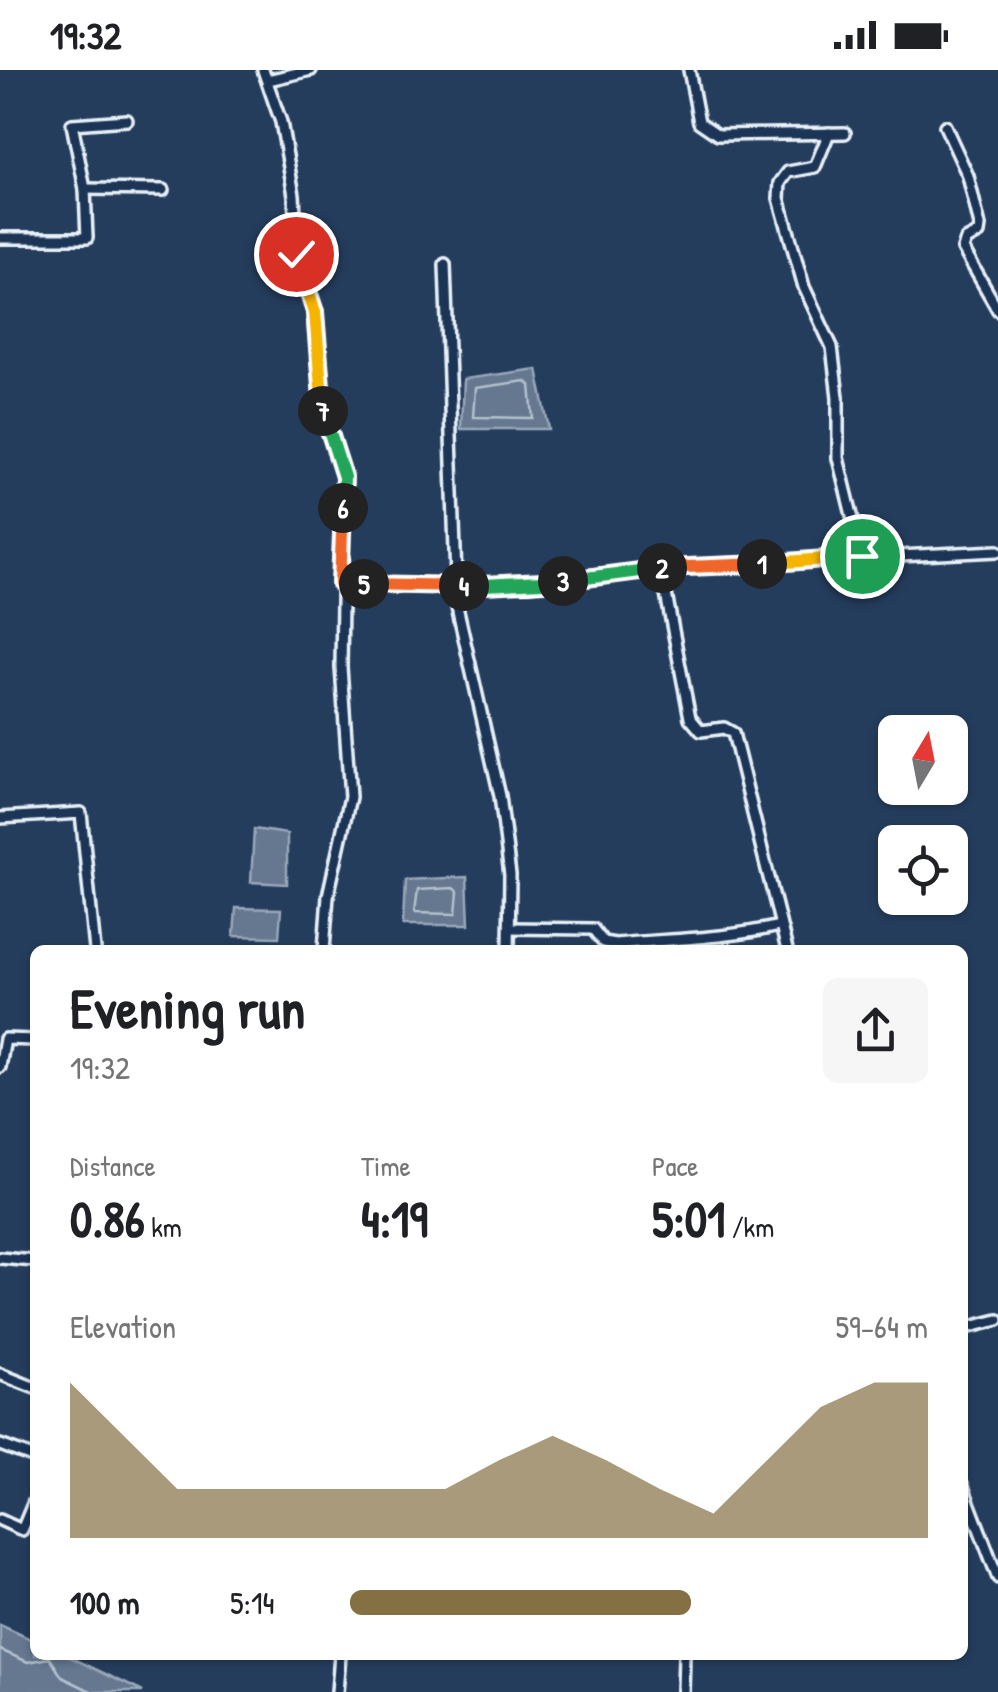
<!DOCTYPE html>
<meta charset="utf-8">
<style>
body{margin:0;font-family:"Patrick Hand",sans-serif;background:#f6f6f6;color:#202124;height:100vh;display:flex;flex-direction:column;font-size:38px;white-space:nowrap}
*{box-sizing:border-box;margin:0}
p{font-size:32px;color:#757577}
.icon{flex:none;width:55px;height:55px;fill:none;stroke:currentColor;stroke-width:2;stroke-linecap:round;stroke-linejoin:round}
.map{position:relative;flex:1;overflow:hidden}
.panel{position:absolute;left:30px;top:875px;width:938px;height:715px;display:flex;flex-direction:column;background:#fff;border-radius:15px;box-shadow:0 2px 8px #0004}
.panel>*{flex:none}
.needle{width:65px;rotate:10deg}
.controls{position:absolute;left:878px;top:645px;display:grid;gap:20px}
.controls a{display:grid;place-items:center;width:90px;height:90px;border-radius:15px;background:#fff;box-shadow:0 2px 8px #0004;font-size:50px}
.pin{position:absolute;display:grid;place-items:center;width:85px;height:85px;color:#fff;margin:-42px;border:5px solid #fff;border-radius:50%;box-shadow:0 2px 10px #0007}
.km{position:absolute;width:50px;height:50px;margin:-25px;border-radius:50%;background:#222;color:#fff;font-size:28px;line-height:50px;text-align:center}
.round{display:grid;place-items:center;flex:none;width:105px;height:105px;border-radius:15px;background:#f6f6f6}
.summary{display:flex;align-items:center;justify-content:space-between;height:170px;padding:0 40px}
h1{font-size:55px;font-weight:800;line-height:75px}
.stats{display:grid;grid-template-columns:repeat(3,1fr);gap:15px;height:170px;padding:10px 40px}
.stats div{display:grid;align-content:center}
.stats b{font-size:50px;font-weight:800}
.stats small{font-size:28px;font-weight:400}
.stats p{font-size:28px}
.chart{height:280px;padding:20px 40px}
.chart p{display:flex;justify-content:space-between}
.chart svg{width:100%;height:180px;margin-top:10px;fill:#847042;opacity:.7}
ul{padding:0 40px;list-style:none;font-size:32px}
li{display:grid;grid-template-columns:160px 120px 1fr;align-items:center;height:75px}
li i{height:25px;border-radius:12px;background:#847042}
.status{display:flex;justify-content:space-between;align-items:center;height:70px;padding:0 50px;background:#fff;direction:ltr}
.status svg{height:28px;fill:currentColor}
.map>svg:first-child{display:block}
.water{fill:#657890;stroke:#99a8ba;stroke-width:2.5}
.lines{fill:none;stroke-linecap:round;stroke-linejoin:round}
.shore{stroke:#b4c1ce;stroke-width:2.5}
.minor-casing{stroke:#e8f1f8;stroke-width:16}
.minor{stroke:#1d3557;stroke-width:9}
.split-1-casing{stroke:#fff;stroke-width:20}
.split-2-casing{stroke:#fff;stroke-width:20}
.split-3-casing{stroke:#fff;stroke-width:20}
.split-4-casing{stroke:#fff;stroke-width:20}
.split-5-casing{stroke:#fff;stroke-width:20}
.split-6-casing{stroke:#fff;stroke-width:20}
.split-7-casing{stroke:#fff;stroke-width:20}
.split-8-casing{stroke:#fff;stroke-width:20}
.split-9-casing{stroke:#fff;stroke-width:20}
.split-1{stroke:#f5b400;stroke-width:12}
.split-2{stroke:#f0652b;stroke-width:12}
.split-3{stroke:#22a559;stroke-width:12}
.split-4{stroke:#22a559;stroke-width:12}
.split-5{stroke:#f0652b;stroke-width:12}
.split-6{stroke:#f0652b;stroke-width:12}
.split-7{stroke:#22a559;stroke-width:12}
.split-8{stroke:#f5b400;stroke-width:12}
.split-9{stroke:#f5b400;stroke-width:12}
</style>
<div class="status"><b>19:32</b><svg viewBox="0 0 49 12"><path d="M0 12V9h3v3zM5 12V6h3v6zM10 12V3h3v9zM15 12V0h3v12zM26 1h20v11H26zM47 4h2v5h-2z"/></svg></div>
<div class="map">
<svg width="998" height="1622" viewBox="0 0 998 1622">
<rect width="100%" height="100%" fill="#253d5d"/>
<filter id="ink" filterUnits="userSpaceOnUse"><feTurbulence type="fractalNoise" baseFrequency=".01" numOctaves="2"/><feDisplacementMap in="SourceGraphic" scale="20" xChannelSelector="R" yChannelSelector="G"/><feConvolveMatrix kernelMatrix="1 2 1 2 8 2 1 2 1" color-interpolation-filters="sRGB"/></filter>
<g filter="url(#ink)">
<!-- water -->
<g class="water">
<polygon points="537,299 549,359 461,359 463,309"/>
<polygon points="254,759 287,764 287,814 251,812"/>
<polygon points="467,807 469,855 403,855 405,810"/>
<polygon points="236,838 281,839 279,867 234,866"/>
<polygon points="0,1555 35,1571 35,1585 66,1585 143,1622 0,1622"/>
</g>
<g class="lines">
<!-- shore -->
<g class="shore">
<polygon points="525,311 530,315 533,348 473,347 475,318"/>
<polygon points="453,818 458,822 456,844 414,843 417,820"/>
<polyline points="0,1580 28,1592 50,1588 62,1607 93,1622"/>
</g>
<!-- minor casing -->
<g class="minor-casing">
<g id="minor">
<polyline points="263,0 281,52 294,125 297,184 315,242 322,339 344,407 341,597 350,727 328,826 324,880"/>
<polyline points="689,0 699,52 718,65 845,63"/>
<polyline points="268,10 311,0"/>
<polyline points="945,56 968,106 980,156 979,163 966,170 963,179 998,240"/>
<polyline points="829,63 815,97 788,102 780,113 779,128 804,217 832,277 838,327 838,388 862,486"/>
<polyline points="85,119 163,120"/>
<polyline points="0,168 87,168 85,119 72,54 127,50"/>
<polyline points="445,194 457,537 500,726 510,805 509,880"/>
<polyline points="661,498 690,648 701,661 724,658 733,663 787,880"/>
<polyline points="340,514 529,515 661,498 998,481"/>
<polyline points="0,748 81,743 95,880"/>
<path d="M510,858L593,859L603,872L615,874C670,869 726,869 779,856"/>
<polyline points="0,997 5,969 35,970"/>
<polyline points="0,1188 35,1191"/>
<polyline points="962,1259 998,1250"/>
<polyline points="0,1304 35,1318"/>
<polyline points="0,1375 35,1388"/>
<polyline points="962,1414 998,1508"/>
<polyline points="0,1450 22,1460 35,1429"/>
<polyline points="337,1622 340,1585"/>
<polyline points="683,1622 684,1585"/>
</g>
</g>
<!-- minor -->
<use href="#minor" class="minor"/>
</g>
</g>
<g class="lines" filter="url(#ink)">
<!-- split-1 casing -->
<g class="split-1-casing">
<polyline id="split-1" points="762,494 862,486"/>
</g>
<!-- split-2 casing -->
<g class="split-2-casing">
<polyline id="split-2" points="662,498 762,494"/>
</g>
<!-- split-3 casing -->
<g class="split-3-casing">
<polyline id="split-3" points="563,511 662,498"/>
</g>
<!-- split-4 casing -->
<g class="split-4-casing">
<polyline id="split-4" points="464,516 563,511"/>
</g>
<!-- split-5 casing -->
<g class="split-5-casing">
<polyline id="split-5" points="364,514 464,516"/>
</g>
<!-- split-6 casing -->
<g class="split-6-casing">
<polyline id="split-6" points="343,438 340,514 364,514"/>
</g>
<!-- split-7 casing -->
<g class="split-7-casing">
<polyline id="split-7" points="323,341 344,407 343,438"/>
</g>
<!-- split-8 casing -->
<g class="split-8-casing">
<polyline id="split-8" points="315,242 323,341"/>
</g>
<!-- split-9 casing -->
<g class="split-9-casing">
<polyline id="split-9" points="296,184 315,242"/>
</g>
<!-- split-1 -->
<use href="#split-1" class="split-1"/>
<!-- split-2 -->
<use href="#split-2" class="split-2"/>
<!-- split-3 -->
<use href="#split-3" class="split-3"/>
<!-- split-4 -->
<use href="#split-4" class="split-4"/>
<!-- split-5 -->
<use href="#split-5" class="split-5"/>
<!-- split-6 -->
<use href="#split-6" class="split-6"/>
<!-- split-7 -->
<use href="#split-7" class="split-7"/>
<!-- split-8 -->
<use href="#split-8" class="split-8"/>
<!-- split-9 -->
<use href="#split-9" class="split-9"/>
</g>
</svg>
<div class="controls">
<a><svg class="needle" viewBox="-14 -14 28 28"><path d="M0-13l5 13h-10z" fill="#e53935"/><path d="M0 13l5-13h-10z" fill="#757577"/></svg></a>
<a><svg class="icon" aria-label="locate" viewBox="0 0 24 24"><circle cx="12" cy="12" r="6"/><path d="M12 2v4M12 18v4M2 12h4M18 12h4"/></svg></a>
</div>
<div class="pin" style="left:862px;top:486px;background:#1e9e55"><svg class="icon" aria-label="arrive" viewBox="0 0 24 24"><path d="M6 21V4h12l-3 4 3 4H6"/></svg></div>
<div class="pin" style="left:296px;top:184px;background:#d93025"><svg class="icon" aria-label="check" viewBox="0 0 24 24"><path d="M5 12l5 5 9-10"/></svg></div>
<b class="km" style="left:762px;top:494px">1</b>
<b class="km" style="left:662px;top:498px">2</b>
<b class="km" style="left:563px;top:511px">3</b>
<b class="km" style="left:464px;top:516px">4</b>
<b class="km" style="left:364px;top:514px">5</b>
<b class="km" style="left:343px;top:438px">6</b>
<b class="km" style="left:323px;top:341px">7</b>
<section class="panel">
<div class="summary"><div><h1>Evening run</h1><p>19:32</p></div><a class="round"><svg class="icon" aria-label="share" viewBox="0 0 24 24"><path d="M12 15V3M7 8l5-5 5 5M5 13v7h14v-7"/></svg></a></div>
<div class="stats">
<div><p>Distance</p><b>0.86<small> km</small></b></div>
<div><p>Time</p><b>4:19</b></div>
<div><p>Pace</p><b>5:01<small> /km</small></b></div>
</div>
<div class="chart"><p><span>Elevation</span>59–64 m</p>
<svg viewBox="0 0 160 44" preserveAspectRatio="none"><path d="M0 44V6L10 19L20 32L30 32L40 32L50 32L60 32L70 32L80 25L90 19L100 25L110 32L120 38L130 25L140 12L150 6L160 6V44z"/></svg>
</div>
<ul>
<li><b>100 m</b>5:14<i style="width:59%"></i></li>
</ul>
</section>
</div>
